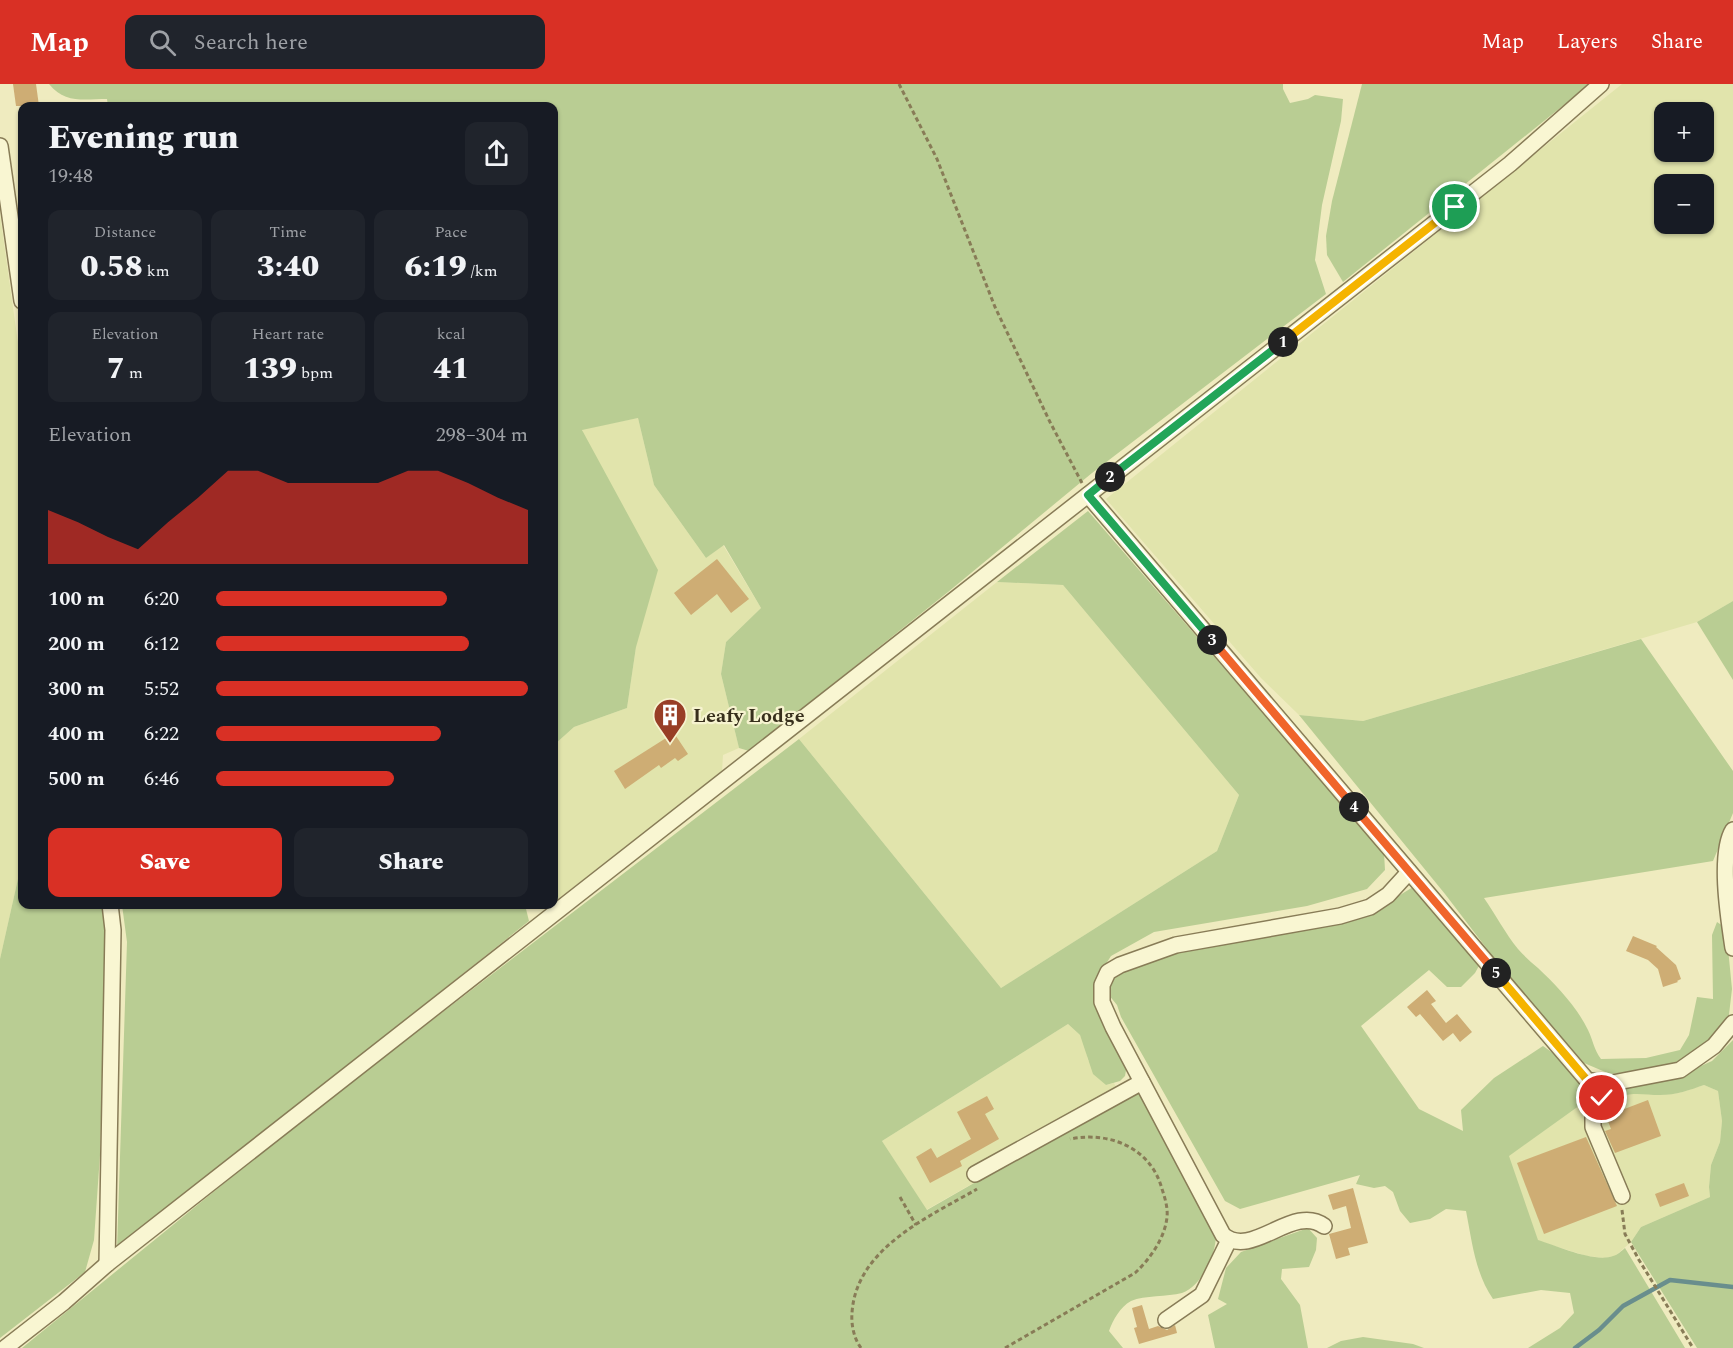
<!DOCTYPE html>
<meta charset="utf-8">
<style>
body{margin:0;font-family:Spectral,serif;background:#20242c;color:#f1f3f6;height:100vh;display:flex;flex-direction:column;font-size:22px;white-space:nowrap}
*{box-sizing:border-box;margin:0}
p{font-size:20px;color:#9ea1a6}
.icon{flex:none;width:33px;height:33px;fill:none;stroke:currentColor;stroke-width:2;stroke-linecap:round;stroke-linejoin:round}
.map{position:relative;flex:1;overflow:hidden}
.side{position:absolute;left:18px;top:18px;width:540px;height:807px;display:flex;flex-direction:column;background:#171b24;border-radius:12px;box-shadow:0 2px 4px #0004}
.side>*{flex:none}
.controls{position:absolute;left:1654px;top:18px;display:grid;gap:12px}
.controls a{display:grid;place-items:center;width:60px;height:60px;border-radius:12px;background:#171b24;box-shadow:0 2px 4px #0004;font-size:30px}
.pin{position:absolute;display:grid;place-items:center;width:51px;height:51px;color:#fff;margin:-26px;border:3px solid #fff;border-radius:50%;box-shadow:0 2px 6px #0007}
.km{position:absolute;width:30px;height:30px;margin:-15px;border-radius:50%;background:#222;color:#fff;font-size:16px;line-height:30px;text-align:center}
.round{display:grid;place-items:center;flex:none;width:63px;height:63px;border-radius:12px;background:#20242c}
.summary{display:flex;align-items:center;justify-content:space-between;height:102px;padding:0 30px}
h1{font-size:33px;font-weight:800;line-height:45px}
.metrics{display:grid;grid-template-columns:repeat(3,1fr);gap:9px;height:102px;padding:6px 30px}
.metrics div{display:grid;align-content:center;border-radius:12px;background:#20242c;text-align:center}
.metrics b{font-size:30px;font-weight:800}
.metrics small{font-size:16px;font-weight:400}
.metrics p{font-size:16px}
.chart{height:168px;padding:12px 30px}
.chart p{display:flex;justify-content:space-between}
.chart svg{width:100%;height:108px;margin-top:6px;fill:#d93025;opacity:.7}
.button{display:flex;gap:12px;margin-top:auto;padding:12px 30px}
.button a{flex:1;height:69px;border-radius:12px;background:#d93025;color:#fff;font-size:24px;font-weight:800;line-height:69px;text-align:center}
.button a+a{background:#20242c;color:#f1f3f6}
ul{padding:0 30px;list-style:none;font-size:20px}
li{display:grid;grid-template-columns:96px 72px 1fr;align-items:center;height:45px}
li i{height:15px;border-radius:8px;background:#d93025}
header{display:flex;align-items:center;gap:36px;box-sizing:border-box;height:84px;padding:0 30px;background:#d93025;color:#fff}
header strong{font-size:28px}
nav{display:flex;gap:33px;margin-inline-start:auto;font-size:21px}
.search{width:420px;height:54px;background:#20242c;display:flex;align-items:center;gap:15px;box-sizing:border-box;padding:0 21px;border-radius:12px;color:#9ea1a6;font-size:22px}
.map>svg:first-child{display:block}
.farmland{fill:#e1e4ac;fill-rule:evenodd}
.green{fill:#b9cd93}
.lines{fill:none;stroke-linecap:round;stroke-linejoin:round}
.stream{stroke:#698e8d;stroke-width:4.5}
.building{fill:#cead74}
.minor-casing{stroke:#887c57;stroke-width:18}
.path{stroke:#887c57;stroke-width:3;stroke-dasharray:4.5 3;stroke-linecap:butt}
.minor{stroke:#f9f6d2;stroke-width:15}
.split-1-casing{stroke:#fff;stroke-width:12}
.split-2-casing{stroke:#fff;stroke-width:12}
.split-3-casing{stroke:#fff;stroke-width:12}
.split-4-casing{stroke:#fff;stroke-width:12}
.split-5-casing{stroke:#fff;stroke-width:12}
.split-6-casing{stroke:#fff;stroke-width:12}
.split-1{stroke:#f5b400;stroke-width:8}
.split-2{stroke:#22a559;stroke-width:8}
.split-3{stroke:#22a559;stroke-width:8}
.split-4{stroke:#f0652b;stroke-width:8}
.split-5{stroke:#f0652b;stroke-width:8}
.split-6{stroke:#f5b400;stroke-width:8}
.labels{text-anchor:middle;stroke-width:4.5;stroke-linejoin:round;paint-order:stroke}
.poi-label{font-size:20px;font-weight:bold;fill:#372f1c;stroke:#f6f3cf;text-anchor:start}
</style>
<header>
<strong>Map</strong>
<div class="search"><svg class="icon" aria-label="search" viewBox="0 0 24 24"><circle cx="10" cy="10" r="6"/><path d="M15 15l6 6"/></svg>Search here</div>
<nav><a>Map</a><a>Layers</a><a>Share</a></nav>
</header>
<div class="map">
<svg width="1733" height="1264" viewBox="0 0 1733 1264">
<rect width="100%" height="100%" fill="#efebbf"/>
<!-- farmland -->
<g class="farmland">
<path d="M1622,0H1733V517L1697,538L1363,637L1299,631L1261,594L1106,415ZM1665,28H1704V68H1665ZM1665,100H1704V140H1665Z"/>
<polygon points="0,130 22,288 22,777 0,875"/>
<polygon points="638,334 654,401 706,474 723,461 761,524 726,558 721,590 739,664 723,671 722,688 554,818 554,661 574,643 627,624 636,563 582,345"/>
<polygon points="997,498 1063,501 1239,711 1217,767 1001,904 799,655"/>
<polygon points="1068,940 1080,951 1085,963 1088,976 1106,1001 1114,999 1122,1014 926,1126 882,1057"/>
<polygon points="1704,1001 1718,1007 1722,1037 1720,1058 1711,1081 1709,1103 1710,1113 1641,1143 1631,1158 1615,1172 1605,1174 1587,1172 1538,1157 1508,1072 1590,1014 1616,1003 1621,1011 1644,1008 1659,1011 1679,1009"/>
</g>
<!-- green -->
<g class="green">
<path d="M49,0H1283V5L1290,19L1308,15L1315,11L1343,15L1341,37L1322,121L1315,176L1326,210L1092,389L948,508L749,667L739,664L721,590L726,558L761,524L724,461L706,474L654,401L638,334L582,346L658,486L636,563L627,624L574,643L554,661V22H108L107,15C84,15 65,20 49,0Z"/>
<polygon points="1362,0 1590,0 1343,198 1327,171 1326,152 1332,117"/>
<path d="M1088,427L1384,769L1385,786L1367,805L1307,822L1154,848L1111,872L1095,897V923L1127,981L1125,992L1120,997L1106,1001L1093,990L1080,951L1068,940L882,1057L927,1126L1122,1014L1137,1008L1146,1012L1216,1151C1216,1170 1202,1202 1182,1209C1167,1213 1145,1211 1131,1217C1120,1223 1113,1236 1109,1247L1123,1264H22L363,986L422,944L799,655L1001,904L1217,767L1239,711L1063,501L997,498Z"/>
<polygon points="1733,517 1733,596 1697,538"/>
<path d="M1641,555L1733,687V729L1713,777L1484,814C1496,831 1505,849 1518,865C1524,872 1531,878 1538,884C1556,901 1577,923 1588,946C1593,956 1594,966 1601,975L1646,974L1680,966L1689,951L1697,913L1713,915L1712,851L1717,838L1726,844L1732,905L1728,939L1700,966L1676,979L1645,986L1610,990L1584,979L1500,882L1445,810L1299,631L1363,637Z"/>
<polygon points="22,777 22,820 103,821 106,844 100,1071 94,1156 85,1188 0,1254 0,875"/>
<path d="M1413,803L1480,880L1475,889L1461,903H1447L1429,886L1361,942L1419,1025L1463,1047L1461,1026L1494,994L1543,962C1562,975 1582,993 1590,1014L1509,1072L1538,1156C1557,1162 1595,1179 1613,1172C1618,1171 1621,1167 1625,1164L1685,1264H1528L1560,1244L1574,1229L1570,1209L1541,1206L1493,1215C1475,1189 1472,1157 1466,1127L1446,1125L1430,1135L1410,1139L1400,1127L1393,1108L1385,1102L1374,1104L1356,1100L1360,1091L1240,1125L1225,1117L1121,933L1117,921L1108,910L1111,893L1124,884L1174,868L1297,847L1379,824Z"/>
<polygon points="122,821 525,821 529,837 117,1165 127,858"/>
<path d="M1733,956V1264H1697L1631,1158L1641,1143L1710,1113L1709,1103L1711,1081L1720,1058L1722,1037L1718,1007L1704,1001C1690,1006 1676,1011 1660,1011C1646,1011 1636,1008 1621,1012L1616,1003L1674,994L1712,977Z"/>
<polygon points="1308,1144 1317,1154 1316,1166 1309,1183 1282,1185 1281,1195 1300,1221 1308,1264 1215,1264 1208,1231 1227,1220 1218,1215 1226,1184 1241,1168"/>
<polygon points="1363,1253 1413,1260 1424,1264 1327,1264 1341,1257"/>
</g>
<g class="lines">
<!-- stream -->
<polyline class="stream" points="1575,1264 1599,1246 1623,1222 1670,1196 1733,1203"/>
</g>
<!-- building -->
<g class="building">
<polygon points="13,0 36,0 39,22 16,22"/>
<polygon points="717,475 749,515 731,529 717,510 691,531 674,509"/>
<polygon points="674,649 688,670 678,677 675,674 661,684 659,681 625,705 614,687"/>
<polygon points="1633,852 1657,862 1656,863 1676,881 1681,895 1677,897 1678,898 1663,903 1658,885 1648,876 1626,867"/>
<polygon points="1427,906 1436,917 1431,920 1446,939 1457,930 1472,948 1460,958 1453,949 1443,957 1420,930 1416,933 1407,923"/>
<polygon points="987,1012 994,1025 985,1030 999,1055 960,1077 962,1082 930,1099 916,1073 931,1064 937,1074 971,1055 957,1028"/>
<polygon points="1648,1016 1661,1052 1615,1069 1605,1047 1611,1045 1606,1032"/>
<polygon points="1586,1053 1617,1122 1544,1150 1517,1079"/>
<polygon points="1684,1099 1689,1112 1660,1123 1655,1110"/>
<polygon points="1353,1104 1368,1159 1348,1164 1350,1171 1336,1175 1329,1150 1351,1144 1346,1122 1333,1126 1328,1111"/>
<polygon points="1142,1221 1149,1245 1158,1242 1167,1246 1175,1241 1177,1249 1139,1260 1134,1244 1137,1243 1132,1224"/>
</g>
<g class="lines">
<!-- minor casing -->
<g class="minor-casing">
<g id="minor">
<polyline points="0,62 22,217"/>
<polyline points="1088,411 1587,996 1607,1000 1680,986 1714,962 1733,939"/>
<path d="M1733,746C1718,770 1729,837 1733,864"/>
<polyline points="1598,998 1602,1019 1593,1034 1593,1043 1622,1112"/>
<polyline points="975,1090 1142,998"/>
<path d="M1324,1142C1293,1119 1252,1176 1223,1151L1113,943L1102,918V901L1108,888L1120,881L1176,861L1340,832L1370,823L1388,811L1409,788"/>
<polyline points="107,1180 113,846 110,820"/>
<polyline points="1166,1236 1202,1211 1229,1156"/>
<polyline points="5,1264 64,1218 107,1180 1510,80 1601,0"/>
</g>
</g>
<!-- path -->
<g class="path">
<polyline points="899,0 937,75 995,223 1050,338 1082,399"/>
<polyline points="900,1113 916,1141"/>
<polyline points="1622,1126 1625,1150 1639,1176 1693,1264"/>
<path d="M861,1264C854,1255 851,1240 852,1229C856,1164 929,1133 977,1105"/>
<path d="M1005,1264L1135,1189C1150,1175 1165,1154 1167,1133C1168,1124 1165,1114 1162,1105C1151,1064 1110,1047 1070,1055"/>
</g>
<!-- minor -->
<use href="#minor" class="minor"/>
</g>
<g class="lines">
<!-- split-1 casing -->
<g class="split-1-casing">
<polyline id="split-1" points="1283,258 1455,123"/>
</g>
<!-- split-2 casing -->
<g class="split-2-casing">
<polyline id="split-2" points="1110,393 1283,258"/>
</g>
<!-- split-3 casing -->
<g class="split-3-casing">
<polyline id="split-3" points="1110,393 1088,411 1212,556"/>
</g>
<!-- split-4 casing -->
<g class="split-4-casing">
<polyline id="split-4" points="1212,556 1354,723"/>
</g>
<!-- split-5 casing -->
<g class="split-5-casing">
<polyline id="split-5" points="1354,723 1496,889"/>
</g>
<!-- split-6 casing -->
<g class="split-6-casing">
<polyline id="split-6" points="1496,889 1587,996 1598,998 1602,1014"/>
</g>
<!-- split-1 -->
<use href="#split-1" class="split-1"/>
<!-- split-2 -->
<use href="#split-2" class="split-2"/>
<!-- split-3 -->
<use href="#split-3" class="split-3"/>
<!-- split-4 -->
<use href="#split-4" class="split-4"/>
<!-- split-5 -->
<use href="#split-5" class="split-5"/>
<!-- split-6 -->
<use href="#split-6" class="split-6"/>
</g>
<!-- icons -->
<defs>
<g id="building-pin" transform="scale(1.725)"><path d="M0 17L-7.5 6A9.5 9.5 0 1 1 7.5 6Z" fill="#983e26" stroke="#f6f3cf"/><path d="M-4-6H4V6H1V3H-1V6H-4ZM-2.5-4.3h1.7v1.8h-1.7ZM.8-4.3h1.7v1.8H.8ZM-2.5-1h1.7V.8h-1.7ZM.8-1h1.7V.8H.8Z" fill="#fff"/></g>
</defs>
<g fill-rule="evenodd">
<use href="#building-pin" x="670" y="631"/>
</g>
<g class="labels">
<!-- poi labels -->
<g class="poi-label">
<text x="693" y="638">Leafy Lodge</text>
</g>
</g>
</svg>
<div class="controls">
<a>+</a>
<a>−</a>
</div>
<div class="pin" style="left:1455px;top:123px;background:#1e9e55"><svg class="icon" aria-label="arrive" viewBox="0 0 24 24"><path d="M6 21V4h12l-3 4 3 4H6"/></svg></div>
<div class="pin" style="left:1602px;top:1014px;background:#d93025"><svg class="icon" aria-label="check" viewBox="0 0 24 24"><path d="M5 12l5 5 9-10"/></svg></div>
<b class="km" style="left:1283px;top:258px">1</b>
<b class="km" style="left:1110px;top:393px">2</b>
<b class="km" style="left:1212px;top:556px">3</b>
<b class="km" style="left:1354px;top:723px">4</b>
<b class="km" style="left:1496px;top:889px">5</b>
<section class="side">
<div class="summary"><div><h1>Evening run</h1><p>19:48</p></div><a class="round"><svg class="icon" aria-label="share" viewBox="0 0 24 24"><path d="M12 15V3M7 8l5-5 5 5M5 13v7h14v-7"/></svg></a></div>
<div class="metrics">
<div><p>Distance</p><b>0.58<small> km</small></b></div>
<div><p>Time</p><b>3:40</b></div>
<div><p>Pace</p><b>6:19<small> /km</small></b></div>
</div>
<div class="metrics">
<div><p>Elevation</p><b>7<small> m</small></b></div>
<div><p>Heart rate</p><b>139<small> bpm</small></b></div>
<div><p>kcal</p><b>41</b></div>
</div>
<div class="chart"><p><span>Elevation</span>298–304 m</p>
<svg viewBox="0 0 160 44" preserveAspectRatio="none"><path d="M0 44V22L10 27L20 33L30 38L40 27L50 17L60 6L70 6L80 11L90 11L100 11L110 11L120 6L130 6L140 11L150 17L160 22V44z"/></svg>
</div>
<ul>
<li><b>100 m</b>6:20<i style="width:74%"></i></li>
<li><b>200 m</b>6:12<i style="width:81%"></i></li>
<li><b>300 m</b>5:52<i style="width:100%"></i></li>
<li><b>400 m</b>6:22<i style="width:72%"></i></li>
<li><b>500 m</b>6:46<i style="width:57%"></i></li>
</ul>
<div class="button"><a>Save</a><a>Share</a></div>
</section>
</div>
